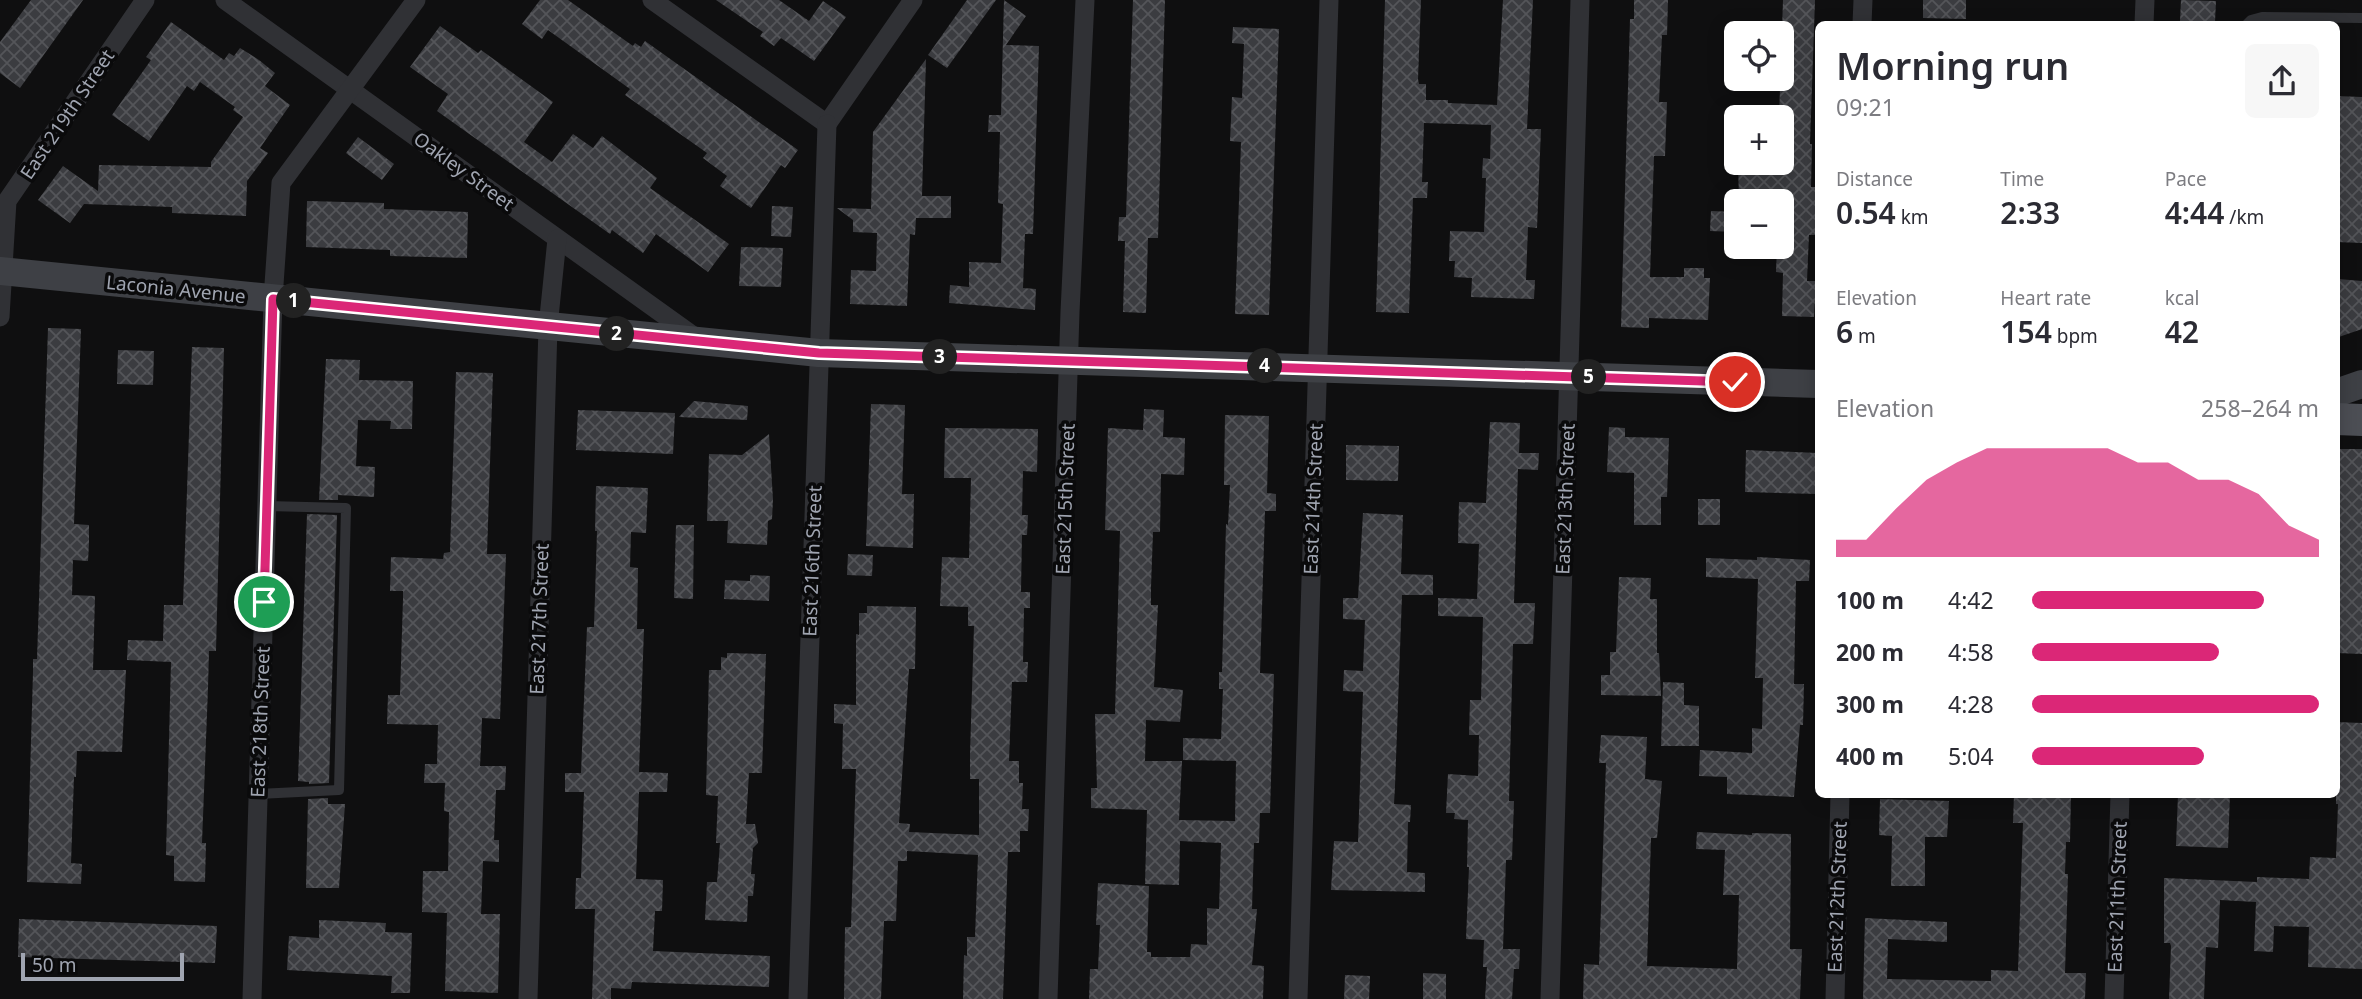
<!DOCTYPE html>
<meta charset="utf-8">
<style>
body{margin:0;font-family:"Noto Sans",sans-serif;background:#f7f7f7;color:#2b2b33;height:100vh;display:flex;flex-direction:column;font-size:26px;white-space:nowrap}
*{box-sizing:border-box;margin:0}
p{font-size:23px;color:#7c7c81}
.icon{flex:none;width:38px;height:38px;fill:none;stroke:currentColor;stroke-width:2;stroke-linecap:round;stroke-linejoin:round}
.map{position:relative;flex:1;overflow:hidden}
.side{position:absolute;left:1815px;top:21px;width:525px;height:777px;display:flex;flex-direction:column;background:#fff;border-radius:10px;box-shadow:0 4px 18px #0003}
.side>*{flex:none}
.fabs{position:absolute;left:1724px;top:21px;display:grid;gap:14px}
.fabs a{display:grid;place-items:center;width:70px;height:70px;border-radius:10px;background:#fff;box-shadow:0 4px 18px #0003;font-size:35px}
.scale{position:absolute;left:21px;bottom:18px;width:163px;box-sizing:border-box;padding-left:7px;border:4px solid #a0a5b1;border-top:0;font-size:19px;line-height:24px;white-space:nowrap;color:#a0a5b1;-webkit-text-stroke:5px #0a0a0b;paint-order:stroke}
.pin{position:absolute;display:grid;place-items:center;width:60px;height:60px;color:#fff;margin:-30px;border:4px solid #fff;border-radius:50%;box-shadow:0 2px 7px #0007}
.km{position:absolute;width:35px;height:35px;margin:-18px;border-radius:50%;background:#222;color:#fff;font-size:19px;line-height:35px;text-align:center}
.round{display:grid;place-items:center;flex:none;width:74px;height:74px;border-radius:10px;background:#f7f7f7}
.overview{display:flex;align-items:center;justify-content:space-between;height:119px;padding:0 21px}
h1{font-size:38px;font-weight:600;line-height:52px}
.stats{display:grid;grid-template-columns:repeat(3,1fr);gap:10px;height:119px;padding:7px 21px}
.stats div{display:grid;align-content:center}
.stats b{font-size:30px;font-weight:600}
.stats small{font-size:19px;font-weight:400}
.stats p{font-size:19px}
.chart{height:196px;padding:14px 21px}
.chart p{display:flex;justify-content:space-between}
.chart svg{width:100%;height:126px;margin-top:7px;fill:#db2777;opacity:.7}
ul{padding:0 21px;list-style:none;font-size:23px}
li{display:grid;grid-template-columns:112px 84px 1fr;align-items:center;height:52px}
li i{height:18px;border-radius:9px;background:#db2777}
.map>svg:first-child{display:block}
.building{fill:url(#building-cross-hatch)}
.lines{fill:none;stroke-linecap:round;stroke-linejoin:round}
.lane{stroke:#303135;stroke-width:10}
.street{stroke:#303135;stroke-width:19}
.secondary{stroke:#3e4045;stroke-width:28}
.primary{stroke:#4c4e54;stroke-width:32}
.route-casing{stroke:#fff;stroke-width:14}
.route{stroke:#db2777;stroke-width:9}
.labels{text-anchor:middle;stroke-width:7;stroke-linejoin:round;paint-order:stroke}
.street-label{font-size:19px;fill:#a0a5b1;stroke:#0a0a0b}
</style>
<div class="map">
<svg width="2362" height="999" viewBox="0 0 2362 999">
<defs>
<pattern id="building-cross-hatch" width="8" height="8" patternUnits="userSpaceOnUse" patternTransform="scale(1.75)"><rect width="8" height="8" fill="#3b3c40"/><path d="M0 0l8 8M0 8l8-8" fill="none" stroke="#545559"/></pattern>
</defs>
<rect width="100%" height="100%" fill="#0f0f10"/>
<!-- building -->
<g class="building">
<polygon points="31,0 83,0 20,88 0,73 0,42"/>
<polygon points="540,0 568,0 633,46 635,43 641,47 645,41 798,150 785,168 781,165 751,208 720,186 727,176 703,158 707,153 625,95 630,89 548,30 542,39 522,24"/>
<polygon points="716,0 779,0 809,21 823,1 846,17 814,61 781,38 774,46 760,36 763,32"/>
<polygon points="967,0 996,0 947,68 928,55"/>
<polygon points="1004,0 1026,16 1006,45 1039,46 1033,234 1025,234 1023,288 1036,289 1035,310 949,303 950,285 969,287 969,262 1001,263 1003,204 998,203 1000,132 988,132 989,115 1001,115"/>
<polygon points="1133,0 1165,0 1158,238 1148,238 1146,313 1123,312 1125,241 1118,241 1119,217 1126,217"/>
<polygon points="1385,0 1421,0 1418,79 1419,84 1426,84 1426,100 1448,100 1448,103 1497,105 1503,0 1533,0 1527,129 1541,129 1537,228 1528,227 1526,280 1535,280 1534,299 1471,297 1472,278 1454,277 1455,261 1449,261 1450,231 1484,232 1486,178 1482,178 1483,158 1490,159 1491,125 1424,123 1422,182 1428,182 1427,198 1413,198 1409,313 1376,312"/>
<polygon points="1634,0 1668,0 1667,35 1662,35 1659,102 1667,102 1665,156 1654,156 1650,277 1684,277 1684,268 1704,268 1704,278 1710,278 1708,320 1649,318 1649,328 1621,327 1630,19 1634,19"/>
<polygon points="1783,0 1815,0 1810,144 1812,144 1811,187 1818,187 1818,235 1809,235 1807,281 1816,281 1814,317 1782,316 1783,273 1776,272 1777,247 1782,247 1782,201 1739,201 1738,163 1782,163 1782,117 1779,117"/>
<polygon points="1923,0 1966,0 1966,19 1923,18"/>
<polygon points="2181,0 2216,1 2215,22 2180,21"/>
<polygon points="171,22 224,60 229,53 234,56 240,48 259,60 275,73 265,86 290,105 260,148 268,153 247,181 246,216 172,213 172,207 84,204 70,223 38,200 63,166 98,191 99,165 211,167 211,162 243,117 233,110 235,107 200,82 194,91 187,86 149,141 112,115 151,60 146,57"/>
<polygon points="440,26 478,53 481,50 553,102 524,142 552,162 573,134 593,148 602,136 657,178 650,188 729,244 708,272 656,234 643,253 612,230 610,234 437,111 448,94 410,67"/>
<polygon points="1233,27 1279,29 1269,315 1235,314 1241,142 1230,141 1232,97 1242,98 1244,44 1232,43"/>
<polygon points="926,59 922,196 951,196 951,218 916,218 915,235 910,234 907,306 850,304 851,270 876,271 877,233 853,232 853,220 837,208 871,209 873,132"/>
<polygon points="2336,96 2362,97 2362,243 2336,242"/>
<polygon points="358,137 394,164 382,180 346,153"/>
<polygon points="307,201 384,203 384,209 468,212 467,258 390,256 390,250 306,247"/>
<polygon points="772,206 793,207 791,237 771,236"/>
<polygon points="1711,211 1736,212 1736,232 1710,231"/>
<polygon points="741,247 783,248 781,287 739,286"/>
<polygon points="2338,279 2362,281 2362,329 2336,338"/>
<polygon points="48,328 81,329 74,524 89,525 89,543 88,561 73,560 72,595 95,596 93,670 126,670 122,752 77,751 76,777 74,777 71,863 82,864 81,884 27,882 33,672 33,659 37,659"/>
<polygon points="192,347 224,348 216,651 209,651 208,688 202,843 206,843 205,882 174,881 174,856 166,855 171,662 127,660 128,640 163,641 164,605 183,605"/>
<polygon points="118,350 154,351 153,385 117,384"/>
<polygon points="326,359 360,360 359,380 413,381 412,429 390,429 391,421 358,420 356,466 375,467 374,497 338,495 338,500 319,500"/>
<polygon points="456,372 493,373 487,554 506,554 500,719 482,718 481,746 480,766 506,766 505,790 496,790 494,840 499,840 499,862 483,861 481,914 500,914 498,993 445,991 447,913 422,912 423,871 448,871 449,812 444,811 445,783 424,783 425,764 437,764 438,725 387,724 388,695 400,695 403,599 403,591 390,591 391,557 443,559 444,553 450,552"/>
<polygon points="694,401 748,406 747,420 679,417"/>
<polygon points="871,404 905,405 902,494 914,494 913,548 866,546"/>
<polygon points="1144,409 1164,410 1163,437 1185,438 1184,475 1161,474 1160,532 1153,532 1151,587 1151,605 1158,605 1154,687 1183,690 1180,722 1146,720 1145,761 1182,761 1179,820 1235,821 1236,761 1183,760 1183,738 1221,739 1223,689 1219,689 1219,672 1222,672 1226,524 1228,525 1230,485 1224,485 1225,415 1269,416 1267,493 1276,494 1276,511 1265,511 1260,673 1274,674 1270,813 1260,813 1259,843 1254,843 1252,909 1257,909 1252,965 1264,966 1263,999 1089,999 1090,969 1098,969 1100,925 1096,925 1098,883 1149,886 1147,952 1151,952 1151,957 1190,957 1191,944 1207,945 1207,908 1219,909 1221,843 1180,841 1179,885 1145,884 1147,810 1091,808 1091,788 1097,788 1095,714 1115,714 1120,531 1105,530 1108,428 1143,430"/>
<polygon points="578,410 675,413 673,454 576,450"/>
<polygon points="1490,422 1520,423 1519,453 1539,453 1538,470 1518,469 1514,603 1535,603 1533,644 1513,644 1509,801 1514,801 1512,860 1506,860 1503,949 1520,949 1519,969 1514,969 1512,999 1485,999 1487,967 1483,967 1484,940 1466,939 1469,867 1467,867 1468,820 1454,819 1455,813 1446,813 1448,774 1478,776 1479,735 1469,735 1470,700 1481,700 1483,617 1438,616 1438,598 1477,599 1479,544 1458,543 1459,502 1486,503"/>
<polygon points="1609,427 1625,428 1625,437 1669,438 1667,497 1661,497 1661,525 1634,525 1634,473 1607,472"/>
<polygon points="945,428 1038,429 1037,472 1023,471 1022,515 1028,515 1027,535 1022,535 1021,592 1030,592 1030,608 1024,608 1023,662 1028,662 1027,682 1012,682 1009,761 1019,761 1019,783 1023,783 1022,809 1029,809 1028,831 1020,831 1020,852 1008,852 1003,999 963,999 964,955 967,956 967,937 975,937 978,855 907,851 907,861 898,861 896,921 884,921 881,999 844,999 845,927 851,927 856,769 842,769 843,724 834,723 834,704 856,705 856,634 859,635 859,613 867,613 867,606 916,607 915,669 909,669 899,823 910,824 909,832 979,835 979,779 970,779 970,754 974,626 968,626 968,607 940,606 942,557 969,558 971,478 944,478"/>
<polygon points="769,434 773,500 772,519 768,521 767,545 727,543 728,521 707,521 709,454 742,455"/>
<polygon points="1346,445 1399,446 1398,481 1346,480"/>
<polygon points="2336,449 2362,449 2362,654 2336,653"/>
<polygon points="1746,450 1818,453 1818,494 1745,492"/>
<polygon points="596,486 648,488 646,533 631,532 630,567 638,568 637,629 644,629 639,772 668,773 667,792 639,792 636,879 663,880 662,911 655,911 653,951 770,956 769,987 632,982 631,989 611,988 611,999 592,999 595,909 575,909 576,878 581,878 584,792 565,792 565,773 581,773 587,627 594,627 597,531 595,531"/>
<rect x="1698" y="499" width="22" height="26"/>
<polygon points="1363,513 1403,515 1401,574 1433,575 1433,595 1402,595 1395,786 1394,804 1411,805 1410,822 1408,822 1407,872 1425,873 1425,892 1331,890 1334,841 1358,842 1363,692 1343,691 1344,670 1363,671 1365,620 1343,619 1343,598 1358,598"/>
<polygon points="307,514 337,515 329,783 309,784 309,782 298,781"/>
<polygon points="676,525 694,525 693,599 674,598"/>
<polygon points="848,554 873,555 872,576 847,575"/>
<polygon points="1757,557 1810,560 1809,581 1796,581 1794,684 1804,684 1803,725 1800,725 1794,797 1727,794 1727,777 1699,776 1700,750 1752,753 1752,728 1762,729 1763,678 1755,678 1758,579 1706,577 1706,558 1757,560"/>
<polygon points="750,575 770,576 769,601 724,599 725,580 750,581"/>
<polygon points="1619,577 1651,578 1650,599 1657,599 1657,653 1659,653 1661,696 1601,695 1601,675 1610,675 1610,652 1616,652"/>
<polygon points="727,653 766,654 762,773 749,773 746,824 755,824 758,843 753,848 751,874 755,874 753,896 748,896 747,922 705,920 707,882 717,882 720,843 716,843 718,796 706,795 709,670 721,670 721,657 727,658"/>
<polygon points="1663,682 1684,683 1684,705 1699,706 1699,746 1661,746"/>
<polygon points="2336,722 2362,723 2362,969 2308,967 2309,927 2274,926 2273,952 2254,951 2256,902 2220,900 2218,948 2206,947 2204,999 2169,999 2171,946 2170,943 2164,943 2164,878 2257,882 2257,877 2309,879 2310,857 2336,858 2338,804 2336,804"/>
<polygon points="1601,735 1647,737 1645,779 1662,781 1657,838 1651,838 1647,966 1737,969 1739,895 1723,895 1725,850 1696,849 1697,832 1752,835 1752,833 1791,834 1790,949 1802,949 1800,999 1583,999 1584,964 1599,965 1606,763 1599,763"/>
<polygon points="2014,794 2071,794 2070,842 2066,842 2065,874 2068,874 2065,973 2086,973 2085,999 1863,999 1865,918 1947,922 1947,942 1888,939 1887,979 1991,981 1991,970 2018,971 2023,823 2013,823"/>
<polygon points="2178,794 2230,794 2228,848 2176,846"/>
<polygon points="328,798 328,804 345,804 339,888 306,888 308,799"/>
<polygon points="1880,799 1949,801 1947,837 1925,837 1925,886 1891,886 1892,836 1879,835"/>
<polygon points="19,919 217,926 215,963 18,957"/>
<polygon points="319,920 386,923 385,932 412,933 410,993 391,993 392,976 287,970 289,936 319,938"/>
<polygon points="1423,973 1446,974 1446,999 1423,999"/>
<polygon points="1345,975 1370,976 1369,999 1344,999"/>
</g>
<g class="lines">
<!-- lane -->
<g class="lane">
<polyline points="2247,24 2251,20 2262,17 2362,18"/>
<polyline points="258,794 339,790 346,508 267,506"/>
</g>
<!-- street -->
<g class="street">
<polyline points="225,0 699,340"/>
<polyline points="652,0 827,124"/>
<polyline points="1862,24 1863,0"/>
<polyline points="2144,24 2145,0"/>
<polyline points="827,124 913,0"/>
<polyline points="0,317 7,201 145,0"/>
<polyline points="252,999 273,299 281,183 416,0"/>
<polyline points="528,999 548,327 557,239"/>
<polyline points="798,999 827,124"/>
<polyline points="1048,999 1070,312 1085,0"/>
<polyline points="1298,999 1329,0"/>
<polyline points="1550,999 1580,0"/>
<polyline points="1835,999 1840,794"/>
<polyline points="2114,999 2120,794"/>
</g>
<!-- secondary -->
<g class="secondary">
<polyline points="0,271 819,353 1818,384"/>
<polyline points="2336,393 2362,384"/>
</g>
<!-- primary -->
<polyline class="primary" points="2336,419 2362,420"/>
</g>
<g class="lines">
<!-- route casing -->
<g class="route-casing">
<polyline id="route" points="264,602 273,299 819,353 1735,382"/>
</g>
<!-- route -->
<use href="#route" class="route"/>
</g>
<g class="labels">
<!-- street labels -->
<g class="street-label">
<text transform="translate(67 114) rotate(-56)" y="7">East 219th Street</text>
<text transform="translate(464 171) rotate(36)" y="7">Oakley Street</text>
<text transform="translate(176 289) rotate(6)" y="7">Laconia Avenue</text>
<text transform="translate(1065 499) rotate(-88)" y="7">East 215th Street</text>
<text transform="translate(1313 499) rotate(-88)" y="7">East 214th Street</text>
<text transform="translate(1565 499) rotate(-88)" y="7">East 213th Street</text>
<text transform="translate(812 561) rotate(-88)" y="7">East 216th Street</text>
<text transform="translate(539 619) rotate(-88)" y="7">East 217th Street</text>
<text transform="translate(260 722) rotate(-88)" y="7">East 218th Street</text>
<text transform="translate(1837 897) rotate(-88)" y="7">East 212th Street</text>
<text transform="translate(2117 897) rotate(-88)" y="7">East 211th Street</text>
</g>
</g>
</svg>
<div class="fabs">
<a><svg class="icon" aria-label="locate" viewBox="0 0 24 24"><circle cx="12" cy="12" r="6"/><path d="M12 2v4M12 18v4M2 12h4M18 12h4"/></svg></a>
<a>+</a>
<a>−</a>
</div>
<div class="scale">50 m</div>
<div class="pin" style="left:264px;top:602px;background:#1e9e55"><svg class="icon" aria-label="arrive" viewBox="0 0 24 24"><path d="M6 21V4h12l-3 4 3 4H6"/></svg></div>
<div class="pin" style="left:1735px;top:382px;background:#d93025"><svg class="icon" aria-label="check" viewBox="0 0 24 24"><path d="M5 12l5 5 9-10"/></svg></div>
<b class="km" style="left:294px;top:301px">1</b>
<b class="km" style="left:617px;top:334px">2</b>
<b class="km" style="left:940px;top:357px">3</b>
<b class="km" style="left:1265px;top:366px">4</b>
<b class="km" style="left:1589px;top:377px">5</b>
<section class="side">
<div class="overview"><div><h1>Morning run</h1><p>09:21</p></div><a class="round"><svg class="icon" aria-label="share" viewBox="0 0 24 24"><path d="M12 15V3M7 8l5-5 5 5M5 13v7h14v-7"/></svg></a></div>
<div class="stats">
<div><p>Distance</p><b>0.54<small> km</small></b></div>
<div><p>Time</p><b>2:33</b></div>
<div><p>Pace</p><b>4:44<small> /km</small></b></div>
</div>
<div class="stats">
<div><p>Elevation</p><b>6<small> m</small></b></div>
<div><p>Heart rate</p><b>154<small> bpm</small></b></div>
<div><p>kcal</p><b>42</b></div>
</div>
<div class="chart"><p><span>Elevation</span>258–264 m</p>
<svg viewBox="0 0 160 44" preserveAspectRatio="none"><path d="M0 44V38L10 38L20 27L30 17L40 11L50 6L60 6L70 6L80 6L90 6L100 11L110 11L120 17L130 17L140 22L150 33L160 38V44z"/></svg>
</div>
<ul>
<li><b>100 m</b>4:42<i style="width:81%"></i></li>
<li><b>200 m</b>4:58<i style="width:65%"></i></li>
<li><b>300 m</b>4:28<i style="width:100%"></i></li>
<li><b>400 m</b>5:04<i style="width:60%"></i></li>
</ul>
</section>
</div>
